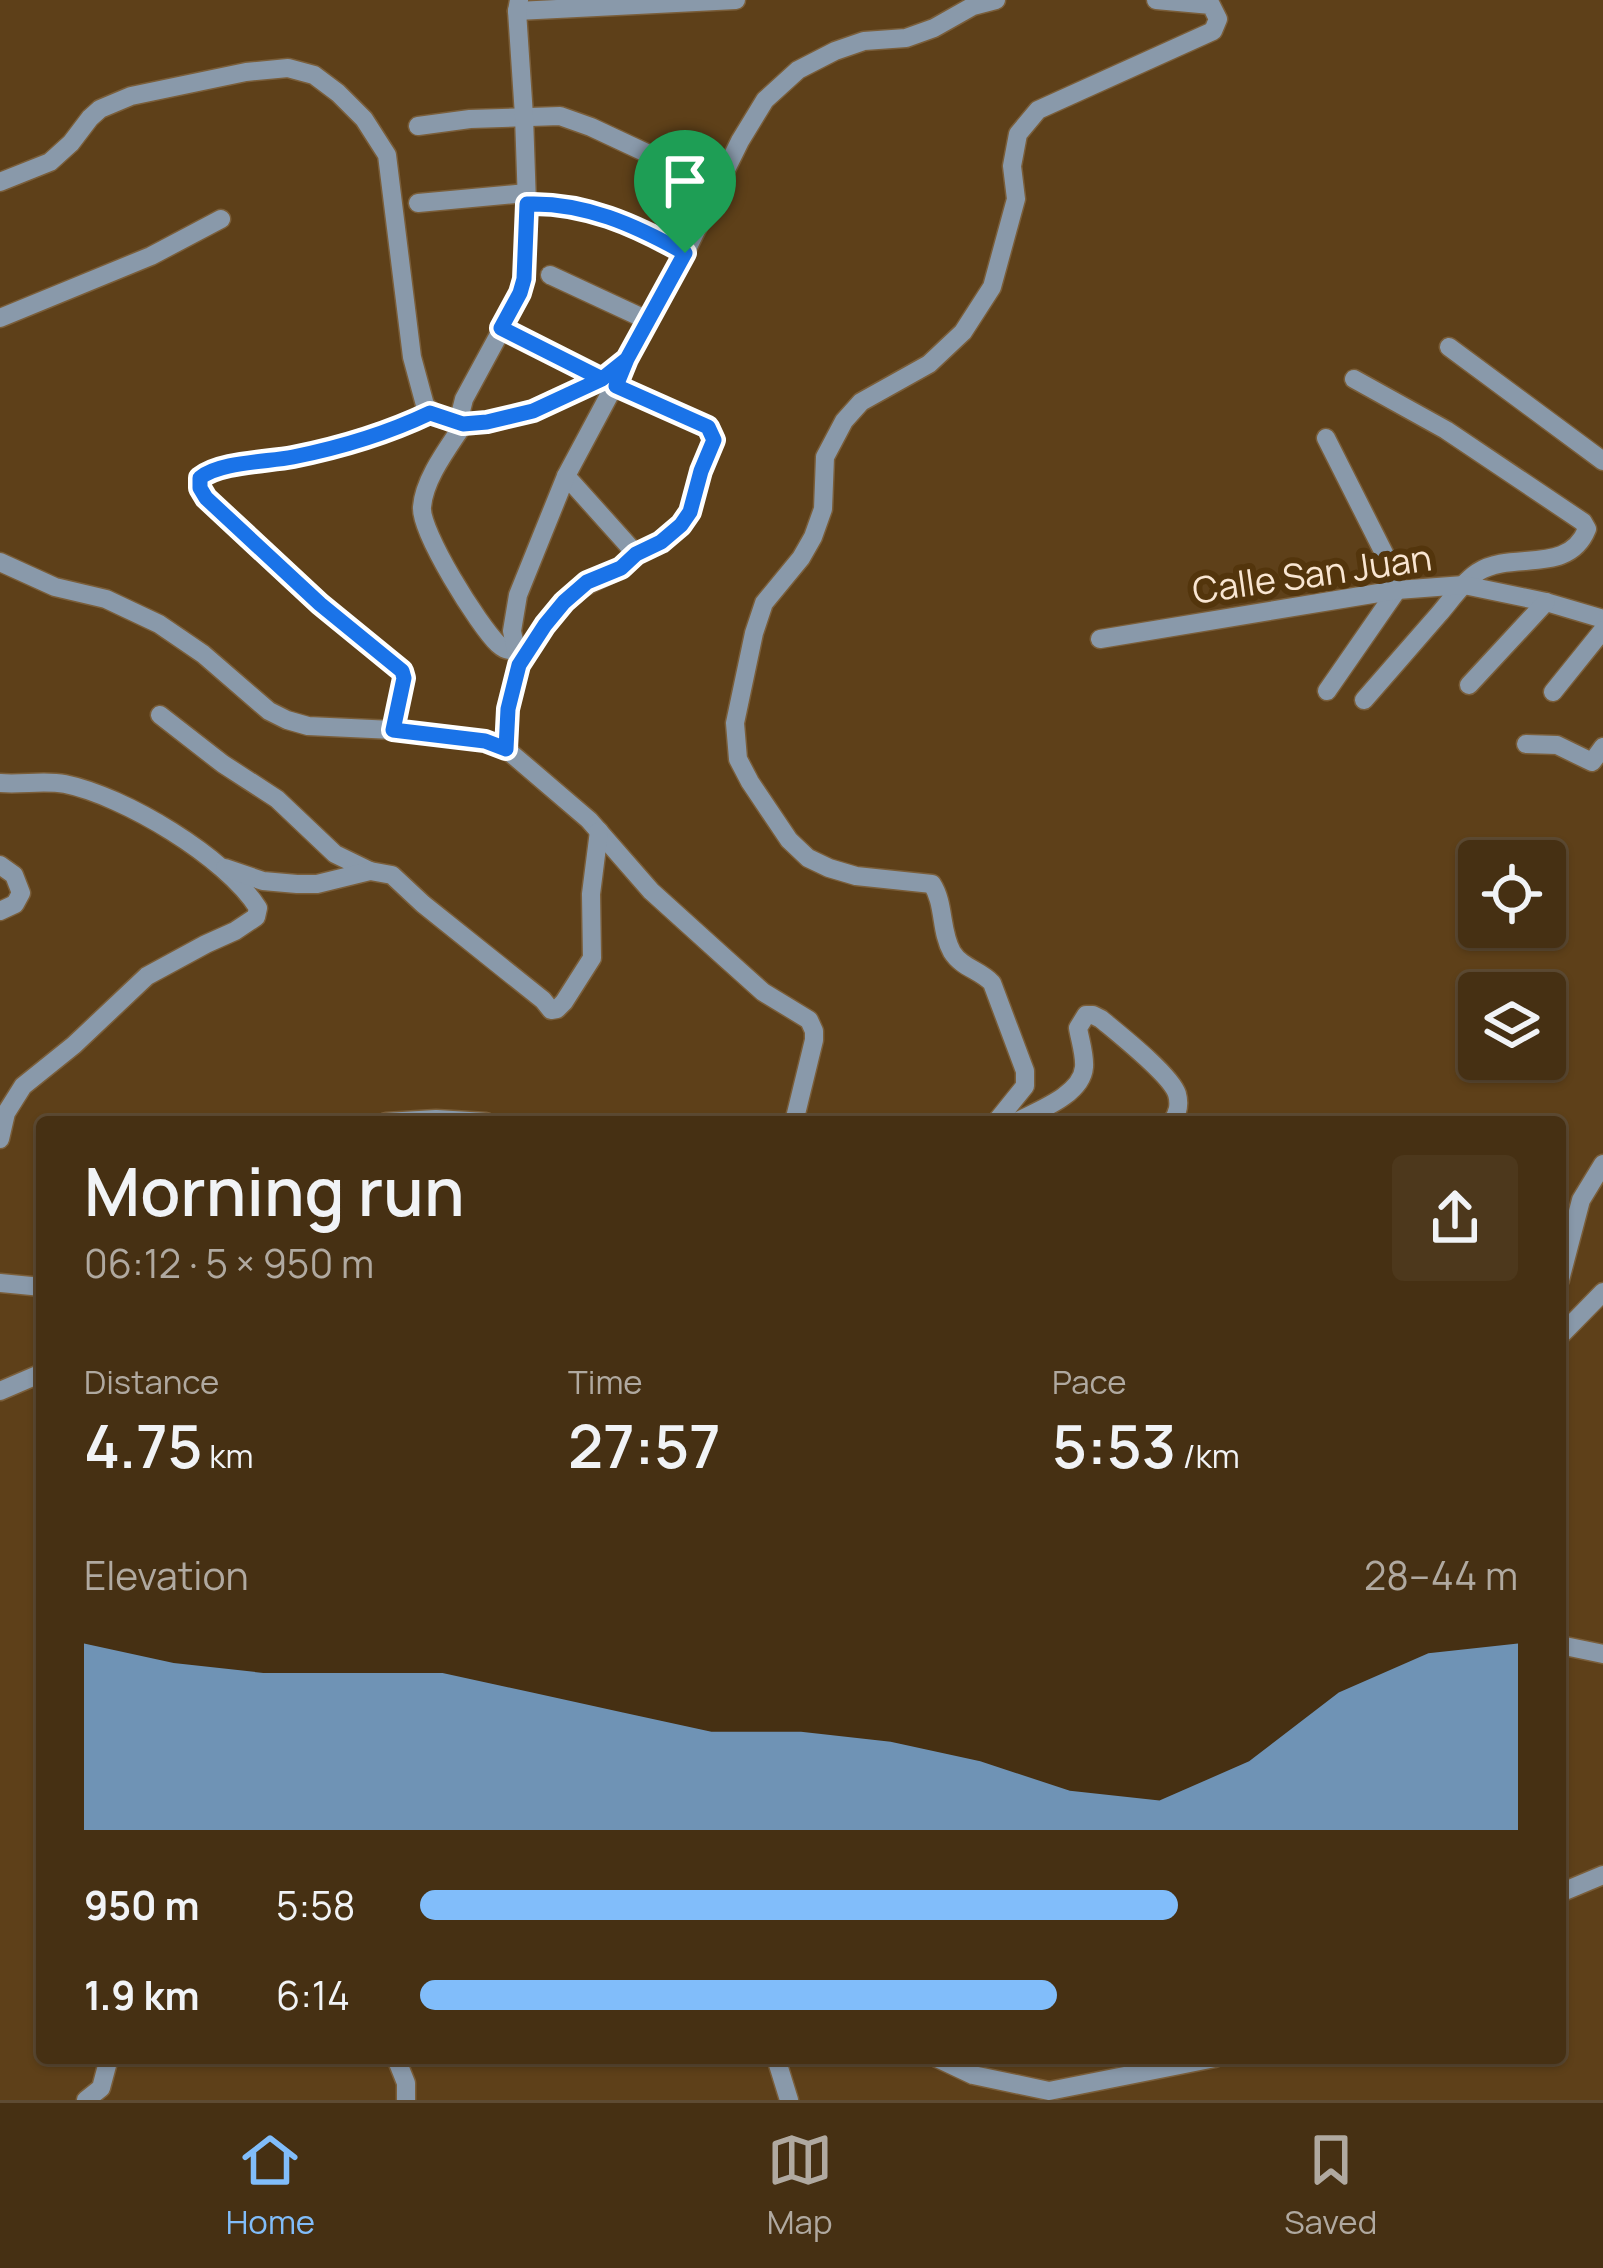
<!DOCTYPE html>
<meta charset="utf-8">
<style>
body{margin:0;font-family:Manrope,sans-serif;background:#4d381c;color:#f1f3f6;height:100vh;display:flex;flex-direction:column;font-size:45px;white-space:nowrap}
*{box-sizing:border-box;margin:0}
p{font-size:39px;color:#b0a9a0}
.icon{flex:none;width:66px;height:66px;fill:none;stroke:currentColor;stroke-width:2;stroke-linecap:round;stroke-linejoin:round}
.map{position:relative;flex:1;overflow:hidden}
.details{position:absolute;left:36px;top:1116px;width:1530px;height:948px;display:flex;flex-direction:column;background:#463013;border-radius:12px;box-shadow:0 3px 9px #0004,0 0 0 3px #5e4b33}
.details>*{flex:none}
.fabs{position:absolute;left:1458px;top:840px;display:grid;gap:24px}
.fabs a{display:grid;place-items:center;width:108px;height:108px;border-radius:12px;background:#463013;box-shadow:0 3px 9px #0004,0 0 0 3px #5e4b33;font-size:60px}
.pin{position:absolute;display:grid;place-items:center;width:102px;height:102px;color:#fff;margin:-123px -51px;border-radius:50% 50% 50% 0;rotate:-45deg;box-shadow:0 0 12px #0007}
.pin .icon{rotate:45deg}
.round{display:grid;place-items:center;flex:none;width:126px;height:126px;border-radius:12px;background:#4d381c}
.summary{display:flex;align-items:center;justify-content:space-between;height:204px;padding:0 48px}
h1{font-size:66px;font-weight:600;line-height:90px}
.metrics{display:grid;grid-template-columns:repeat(3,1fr);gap:18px;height:204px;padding:12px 48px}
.metrics div{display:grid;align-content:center}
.metrics b{font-size:60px;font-weight:600}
.metrics small{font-size:33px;font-weight:400}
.metrics p{font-size:33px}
.chart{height:336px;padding:24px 48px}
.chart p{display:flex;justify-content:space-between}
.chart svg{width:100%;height:216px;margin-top:12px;fill:#81bdfa;opacity:.7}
ul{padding:0 48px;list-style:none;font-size:39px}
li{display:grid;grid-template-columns:192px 144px 1fr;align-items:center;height:90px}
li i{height:30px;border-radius:15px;background:#81bdfa}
.tab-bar{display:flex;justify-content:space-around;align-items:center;height:168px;border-top:3px solid #5e4b33;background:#463013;font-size:33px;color:#b0a9a0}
.tab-bar a{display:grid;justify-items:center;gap:6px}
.tab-bar .current{color:#81bdfa}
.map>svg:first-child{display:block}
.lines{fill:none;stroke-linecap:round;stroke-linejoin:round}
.minor-casing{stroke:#7a5e3a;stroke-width:21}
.minor{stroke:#8999aa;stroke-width:18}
.route-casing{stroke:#fff;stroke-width:24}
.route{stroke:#1a73e8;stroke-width:15}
.labels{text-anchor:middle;stroke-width:12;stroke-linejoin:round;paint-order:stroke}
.street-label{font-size:36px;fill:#f9e6d2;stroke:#53350c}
</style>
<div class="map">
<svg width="1603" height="2100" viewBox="0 0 1603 2100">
<rect width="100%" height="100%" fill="#5e4019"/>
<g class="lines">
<!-- minor casing -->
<g class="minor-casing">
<g id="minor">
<polyline points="517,11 736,0"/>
<polyline points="418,126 470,119 560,116 591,127 717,186"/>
<polyline points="0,182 50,162 71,143 90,118 100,109 131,96 246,72 288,68 314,75 338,93 364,119 387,155 412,357 425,405 437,417 463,425 487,422 533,411 602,379 627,360 685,253 740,141 765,100 798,70 835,51 864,41 906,38 934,28 973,6 996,0"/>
<polyline points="418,203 526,193"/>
<path d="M527,204C583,202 636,225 685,253"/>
<polyline points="550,275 647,320"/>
<polyline points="0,318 151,256 221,219"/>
<polyline points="501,329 602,379"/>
<polyline points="1449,347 1603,461"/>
<path d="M1354,379L1446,430L1583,522L1587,529C1568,576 1513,550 1478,572C1463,582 1451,600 1439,614C1414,643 1389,671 1364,700"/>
<polyline points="1326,438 1389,563 1397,590 1327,691"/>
<polyline points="566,476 636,554"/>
<polyline points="0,562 55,587 106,599 159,624 203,654 269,711 287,720 308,726 393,730 485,741 506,749 589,820 651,891 724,957 763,992 809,1020 814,1031 814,1040 794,1122"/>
<polyline points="1100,639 1397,590 1464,585 1546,602 1603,619"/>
<path d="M515,651C506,649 506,651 498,644C479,626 420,532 422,507C424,479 448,448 463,425L461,411L464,399L515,305L524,279L527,204L524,116L517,11L519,0"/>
<path d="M519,665C535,643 547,617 568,598C583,585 599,580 616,571C624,566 630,559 638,554C657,542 677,535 688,514C696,501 697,484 702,470C707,454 717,443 708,427L616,385"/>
<polyline points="1469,685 1546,602"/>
<polyline points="1553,692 1603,630"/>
<polyline points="160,715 223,764 277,799 335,854 370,871"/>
<path d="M393,730L404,678L402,671L320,604L206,498L200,487V478C218,462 267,462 292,457C338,448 388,433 430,413"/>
<polyline points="1526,744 1557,745 1592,762 1603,747"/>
<polyline points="506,749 509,709 519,665 512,631 518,595 566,476 620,375"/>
<path d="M0,783C22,785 43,780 65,784C124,796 226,857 258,908L256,917L235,931L206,944L147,976L74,1045L23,1086L6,1113L0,1139"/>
<polyline points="0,865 14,875 21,893 15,904 0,911"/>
<polyline points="225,868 263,881 297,884 317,884 370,871 392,875 423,904 543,1000 551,1010 557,1009 564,1002 592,958 591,894 599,831"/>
<polyline points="386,1122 436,1119 486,1122"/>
<path d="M996,1122L1025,1086V1071L992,983C980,970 962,968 952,952C940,931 945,904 932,884L856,876L829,868L808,858L789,840L750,782L738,759L735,723L754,633L764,603L801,558L813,537L823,509L825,457L844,421L861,402L929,364L963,332L992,287L1016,199L1012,166L1018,134L1038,110L1213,31L1218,19L1211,5L1156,0"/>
<path d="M1016,1122C1037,1111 1082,1095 1084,1067C1085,1055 1080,1040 1078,1028L1086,1015H1093L1101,1019C1119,1034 1171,1075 1177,1094C1180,1105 1178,1113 1172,1122"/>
<polyline points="1560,1280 1581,1200 1603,1164"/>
<polyline points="0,1283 42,1287"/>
<polyline points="1560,1336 1603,1292"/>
<polyline points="0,1391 42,1373"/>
<polyline points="1560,1645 1603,1654"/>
<polyline points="1560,1893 1603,1875"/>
<polyline points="396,2058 406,2083 406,2100"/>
<polyline points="776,2058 789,2100"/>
<polyline points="937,2058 973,2075 1049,2091 1215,2058"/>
<polyline points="86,2100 101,2088 109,2058"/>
</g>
</g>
<!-- minor -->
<use href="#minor" class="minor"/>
</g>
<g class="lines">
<!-- route casing -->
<g class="route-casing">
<path id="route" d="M685,253L627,359L602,379L533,411L487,422L463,424L430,413C388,433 338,448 293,457C267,462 219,462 200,478V488L206,498L320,604L402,671L404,678L393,730L485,741L506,749L508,709L519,665L545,625L564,602L587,582L621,568L636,554L661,542L681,525L690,512L701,471L714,440L708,427L616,386L627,359L602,379L501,328L520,293L524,279L527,204C584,202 635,225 685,253"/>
</g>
<!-- route -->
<use href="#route" class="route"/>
</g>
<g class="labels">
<!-- street labels -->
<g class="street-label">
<text transform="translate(1312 574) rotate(-8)" y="13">Calle San Juan</text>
</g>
</g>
</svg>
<div class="fabs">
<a><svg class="icon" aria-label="locate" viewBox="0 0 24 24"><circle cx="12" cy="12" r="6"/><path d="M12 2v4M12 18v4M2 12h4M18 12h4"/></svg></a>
<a><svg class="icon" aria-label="layers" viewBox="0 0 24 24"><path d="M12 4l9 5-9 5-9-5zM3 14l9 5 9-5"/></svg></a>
</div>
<div class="pin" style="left:685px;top:253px;background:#1e9e55"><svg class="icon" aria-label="arrive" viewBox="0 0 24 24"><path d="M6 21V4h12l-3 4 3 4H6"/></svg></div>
<section class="details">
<div class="summary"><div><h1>Morning run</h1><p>06:12 · 5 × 950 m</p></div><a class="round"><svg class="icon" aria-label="share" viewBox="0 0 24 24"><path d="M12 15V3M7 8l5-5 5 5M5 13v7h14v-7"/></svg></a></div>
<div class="metrics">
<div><p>Distance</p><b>4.75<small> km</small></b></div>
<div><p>Time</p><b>27:57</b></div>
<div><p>Pace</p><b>5:53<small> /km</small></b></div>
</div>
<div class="chart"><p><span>Elevation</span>28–44 m</p>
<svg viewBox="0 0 160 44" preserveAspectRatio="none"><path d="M0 44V6L10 10L20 12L30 12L40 12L50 16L60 20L70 24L80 24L90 26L100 30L110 36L120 38L130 30L140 16L150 8L160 6V44z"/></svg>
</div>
<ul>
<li><b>950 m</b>5:58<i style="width:69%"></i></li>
<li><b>1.9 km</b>6:14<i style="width:58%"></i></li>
</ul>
</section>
</div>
<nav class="tab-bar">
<a class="current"><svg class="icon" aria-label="home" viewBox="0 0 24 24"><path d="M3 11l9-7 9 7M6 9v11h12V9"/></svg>Home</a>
<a><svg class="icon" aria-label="map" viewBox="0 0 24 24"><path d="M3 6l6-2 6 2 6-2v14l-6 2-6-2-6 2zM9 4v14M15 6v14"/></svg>Map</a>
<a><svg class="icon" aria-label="saved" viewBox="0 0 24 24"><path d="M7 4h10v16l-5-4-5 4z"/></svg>Saved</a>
</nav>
